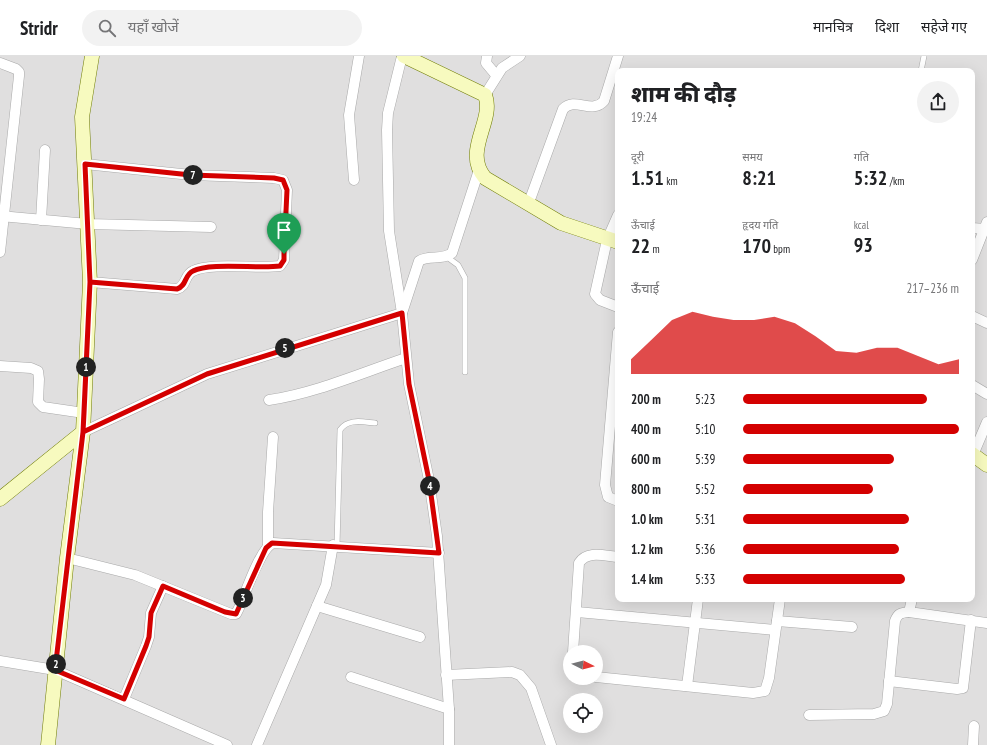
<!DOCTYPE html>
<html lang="hi">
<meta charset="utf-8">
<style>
body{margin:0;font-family:"PT Sans Narrow","Noto Sans Devanagari",sans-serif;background:#f2f2f2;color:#202124;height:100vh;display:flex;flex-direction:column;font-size:15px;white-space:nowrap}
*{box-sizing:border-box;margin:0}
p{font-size:13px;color:#757577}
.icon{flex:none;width:22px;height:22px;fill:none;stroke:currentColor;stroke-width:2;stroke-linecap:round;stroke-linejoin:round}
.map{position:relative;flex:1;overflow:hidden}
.panel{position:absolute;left:615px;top:12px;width:360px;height:534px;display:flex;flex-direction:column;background:#fff;border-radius:8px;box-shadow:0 4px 16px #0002}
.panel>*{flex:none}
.needle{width:26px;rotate:96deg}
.fabs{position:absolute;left:563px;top:589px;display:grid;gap:8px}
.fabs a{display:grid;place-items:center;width:40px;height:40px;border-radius:50%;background:#fff;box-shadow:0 4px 16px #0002;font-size:20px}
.pin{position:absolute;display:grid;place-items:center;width:34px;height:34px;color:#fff;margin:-41px -17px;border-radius:50% 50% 50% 0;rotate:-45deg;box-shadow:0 0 4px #0007}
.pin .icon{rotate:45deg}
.km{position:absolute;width:20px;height:20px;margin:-10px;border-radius:50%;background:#222;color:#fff;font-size:11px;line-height:20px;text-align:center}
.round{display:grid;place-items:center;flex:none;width:42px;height:42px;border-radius:21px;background:#f2f2f2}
.head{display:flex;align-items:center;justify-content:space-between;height:68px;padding:0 16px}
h1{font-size:22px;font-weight:800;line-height:30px}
.metrics{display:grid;grid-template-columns:repeat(3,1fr);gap:6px;height:68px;padding:4px 16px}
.metrics div{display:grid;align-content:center}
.metrics b{font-size:20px;font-weight:800}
.metrics small{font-size:11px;font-weight:400}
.metrics p{font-size:11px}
.chart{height:112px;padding:8px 16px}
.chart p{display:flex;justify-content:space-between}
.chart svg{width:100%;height:72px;margin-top:4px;fill:#d40000;opacity:.7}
ul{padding:0 16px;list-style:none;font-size:13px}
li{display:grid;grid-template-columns:64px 48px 1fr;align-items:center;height:30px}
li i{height:10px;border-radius:5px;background:#d40000}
header{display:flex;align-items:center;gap:24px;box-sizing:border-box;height:56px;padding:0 20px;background:#fff;border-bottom:1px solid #e0e0e0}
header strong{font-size:19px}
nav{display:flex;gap:22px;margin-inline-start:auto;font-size:14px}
.search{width:280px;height:36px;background:#f2f2f2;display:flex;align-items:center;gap:10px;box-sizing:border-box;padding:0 14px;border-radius:22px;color:#757577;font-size:15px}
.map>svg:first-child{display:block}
.residential{fill:#e0dfdf;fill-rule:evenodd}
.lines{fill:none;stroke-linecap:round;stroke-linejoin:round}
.lane-casing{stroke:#a9a9a9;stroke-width:6}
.street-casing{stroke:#a9a9a9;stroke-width:11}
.secondary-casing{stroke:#707d05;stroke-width:15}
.lane{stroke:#fff;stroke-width:5}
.street{stroke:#fff;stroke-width:10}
.secondary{stroke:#f7fabf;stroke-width:14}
.route-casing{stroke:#fff;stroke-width:8}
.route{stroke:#d40000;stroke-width:5}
</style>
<header>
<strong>Stridr</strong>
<div class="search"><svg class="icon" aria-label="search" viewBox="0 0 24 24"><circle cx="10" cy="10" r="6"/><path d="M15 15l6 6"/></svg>यहाँ खोजें</div>
<nav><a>मानचित्र</a><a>दिशा</a><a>सहेजे गए</a></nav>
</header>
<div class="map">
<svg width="987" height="689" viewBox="0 0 987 689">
<rect width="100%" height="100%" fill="#f2efe9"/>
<!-- residential -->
<path class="residential" d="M0,0H987V689H0ZM618,15H972V543H618ZM570,596H596V622H570ZM570,644H596V670H570Z"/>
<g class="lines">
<!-- lane casing -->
<g class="lane-casing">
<g id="lane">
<polyline points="921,15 924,0"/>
<polyline points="447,201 458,209 465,222 465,316"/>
<path d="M337,490L340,374C348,362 363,366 375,367"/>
</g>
</g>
<!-- street casing -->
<g class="street-casing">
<g id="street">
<polyline points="487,0 486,7 496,19"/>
<polyline points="0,7 16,13 19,16 19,20 0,196"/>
<polyline points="485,39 502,12 520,0"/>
<path d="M85,108L191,119L274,122L283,124L287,134L284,204L280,210C259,213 210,206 193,215C184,219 187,230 177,233L90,226"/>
<polyline points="354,124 349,59 359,0"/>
<path d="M528,149L563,53C575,40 592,59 604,45L618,0"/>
<polyline points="618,159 607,184 595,238 600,244 618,251"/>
<polyline points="0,160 88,168 211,171"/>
<polyline points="41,164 45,94"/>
<polyline points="972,172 985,173"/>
<polyline points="972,204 987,166"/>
<polyline points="972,260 987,267"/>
<polyline points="618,276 605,429 608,441 618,445"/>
<polyline points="0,310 31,312 38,315 39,323 38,346 43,351 84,357"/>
<polyline points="972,329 987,338"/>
<path d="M269,344C316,337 361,317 406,302"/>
<polyline points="83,376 207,318 402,257 389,175 387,74 388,57 402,0"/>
<polyline points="973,399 987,366"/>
<polyline points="268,489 268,456 273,381"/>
<path d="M67,502L135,519L231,558H236L239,552C245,539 260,492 273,487L439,497"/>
<polyline points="912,543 909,556 987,567"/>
<polyline points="317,550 420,581"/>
<polyline points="577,556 775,574"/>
<polyline points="777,565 852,571"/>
<path d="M573,596L579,507C587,494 605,500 618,501"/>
<polyline points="0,605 55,614 227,689"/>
<polyline points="446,619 512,616 520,619 531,632 551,689"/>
<polyline points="351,621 449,653"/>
<polyline points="596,621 753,637 765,635 769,622 780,543"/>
<polyline points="889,625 957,633 963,632 971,564"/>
<polyline points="687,630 698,543"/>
<polyline points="124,643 146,590 149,581 151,557 163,530"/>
<path d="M809,659L874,658L884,655L887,648L895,565C898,557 901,557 909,556"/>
<polyline points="257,689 326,529 333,489"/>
<path d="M449,689V653L437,480L429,424L409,328L402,257L419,205C429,198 442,205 452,197L479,114"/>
<polyline points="973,689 974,670"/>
</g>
</g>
<!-- secondary casing -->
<g class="secondary-casing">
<g id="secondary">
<path d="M404,0L485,39C495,65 462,95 485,122L561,167L618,186"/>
<polyline points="972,398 987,409"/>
<polyline points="0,443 83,376 90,226 82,61 92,0"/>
<polyline points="48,689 67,502 83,376"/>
</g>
</g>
<!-- lane -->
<use href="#lane" class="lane"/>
<!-- street -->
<use href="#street" class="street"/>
<!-- secondary -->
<use href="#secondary" class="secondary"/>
</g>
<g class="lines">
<!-- route casing -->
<g class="route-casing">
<path id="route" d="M284,198V204L280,210C259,213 210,206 193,215C184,219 187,230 177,233L90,226L83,376L55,614L124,643L146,590L149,581L151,557L163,530L225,556L236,558L266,492L272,487L439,497L429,424L409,328L402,257L207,318L83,376L84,357L90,226L85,108L191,119L274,122L283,124L287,134L284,198"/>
</g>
<!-- route -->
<use href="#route" class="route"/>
</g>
</svg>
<div class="fabs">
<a><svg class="needle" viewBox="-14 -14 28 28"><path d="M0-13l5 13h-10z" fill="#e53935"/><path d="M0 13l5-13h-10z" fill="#757577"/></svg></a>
<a><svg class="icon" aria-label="locate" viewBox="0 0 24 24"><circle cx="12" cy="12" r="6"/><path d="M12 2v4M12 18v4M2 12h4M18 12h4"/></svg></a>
</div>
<div class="pin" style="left:284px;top:198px;background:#1e9e55"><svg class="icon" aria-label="arrive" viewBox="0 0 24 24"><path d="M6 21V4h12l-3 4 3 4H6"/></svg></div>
<b class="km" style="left:86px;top:311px">1</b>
<b class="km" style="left:56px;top:608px">2</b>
<b class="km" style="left:243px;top:542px">3</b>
<b class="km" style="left:430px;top:430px">4</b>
<b class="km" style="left:285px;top:292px">5</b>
<b class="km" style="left:193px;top:119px">7</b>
<section class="panel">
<div class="head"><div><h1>शाम की दौड़</h1><p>19:24</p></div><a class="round"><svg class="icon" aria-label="share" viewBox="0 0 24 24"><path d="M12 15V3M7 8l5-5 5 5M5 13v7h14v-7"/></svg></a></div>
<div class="metrics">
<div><p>दूरी</p><b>1.51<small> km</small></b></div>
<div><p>समय</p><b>8:21</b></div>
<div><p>गति</p><b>5:32<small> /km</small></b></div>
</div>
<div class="metrics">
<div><p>ऊँचाई</p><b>22<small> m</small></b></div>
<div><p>हृदय गति</p><b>170<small> bpm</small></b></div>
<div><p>kcal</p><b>93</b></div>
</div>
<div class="chart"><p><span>ऊँचाई</span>217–236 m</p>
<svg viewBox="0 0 160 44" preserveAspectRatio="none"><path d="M0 44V35L10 23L20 11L30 6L40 9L50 11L60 11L70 9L80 13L90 21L100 30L110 31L120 28L130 28L140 33L150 38L160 35V44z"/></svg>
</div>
<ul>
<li><b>200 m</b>5:23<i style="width:85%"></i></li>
<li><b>400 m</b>5:10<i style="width:100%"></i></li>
<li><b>600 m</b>5:39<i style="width:70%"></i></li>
<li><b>800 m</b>5:52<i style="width:60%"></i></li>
<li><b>1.0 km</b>5:31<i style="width:77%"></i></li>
<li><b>1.2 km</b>5:36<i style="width:72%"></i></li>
<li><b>1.4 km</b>5:33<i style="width:75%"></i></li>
</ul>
</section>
</div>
